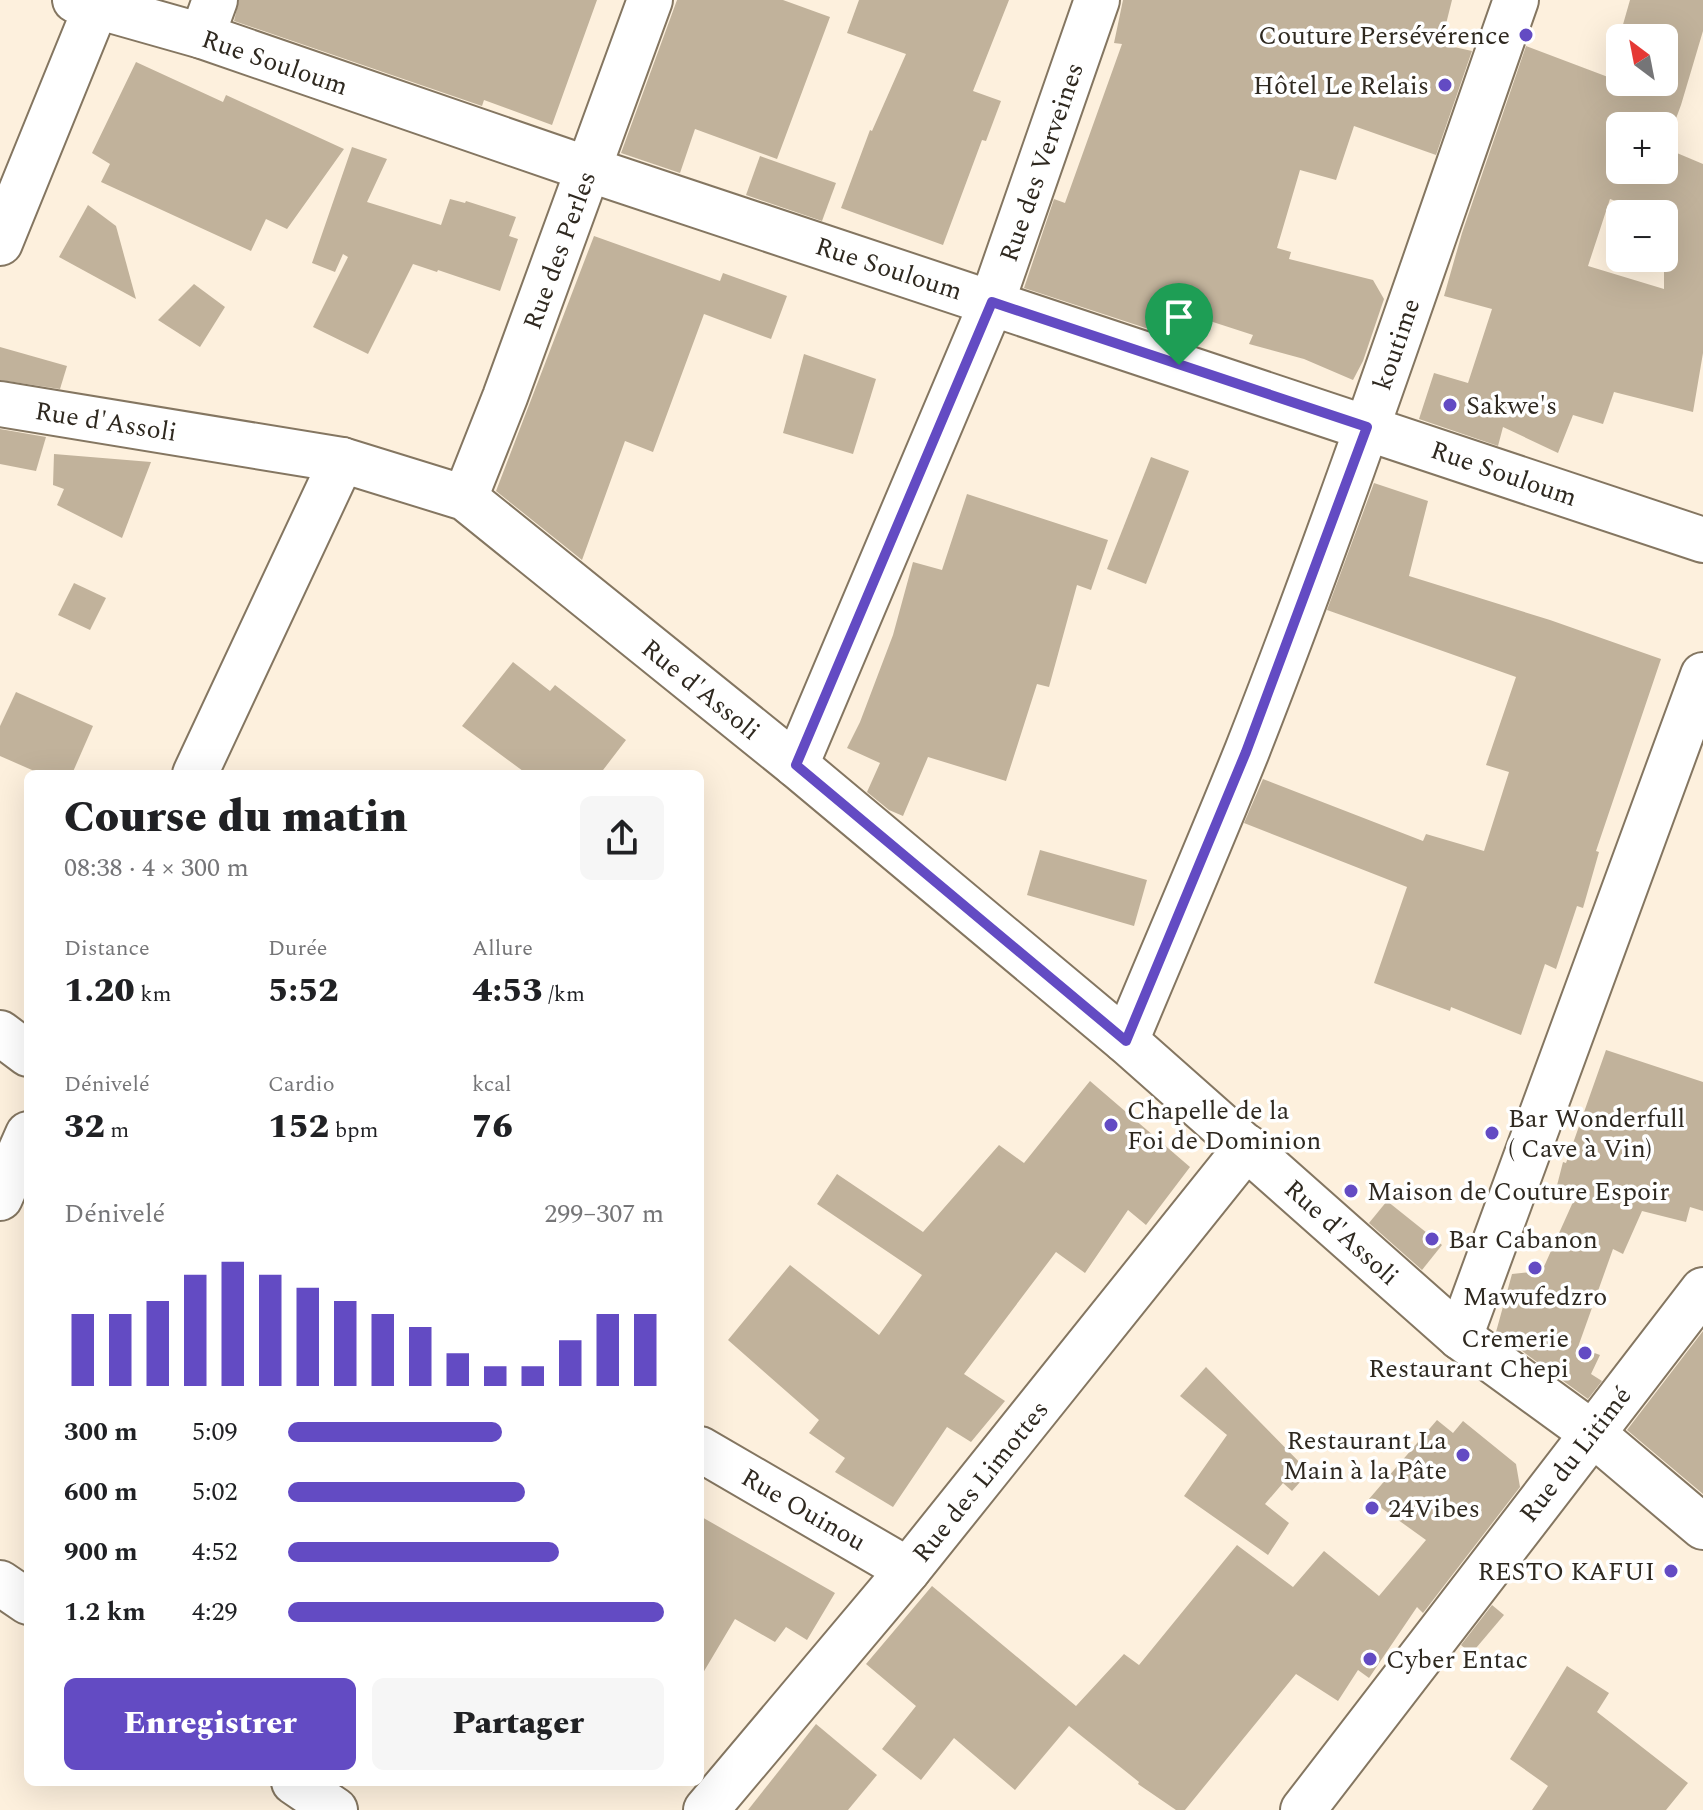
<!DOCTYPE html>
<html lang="fr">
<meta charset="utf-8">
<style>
body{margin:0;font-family:Spectral,serif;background:#f6f6f6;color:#202124;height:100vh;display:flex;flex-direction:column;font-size:30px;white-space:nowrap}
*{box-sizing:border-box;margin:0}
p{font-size:26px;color:#757577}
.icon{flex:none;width:44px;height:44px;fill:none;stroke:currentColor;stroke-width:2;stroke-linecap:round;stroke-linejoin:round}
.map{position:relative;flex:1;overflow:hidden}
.side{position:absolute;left:24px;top:770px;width:680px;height:1016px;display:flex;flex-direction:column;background:#fff;border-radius:12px;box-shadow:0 8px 32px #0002}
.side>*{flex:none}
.needle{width:52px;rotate:328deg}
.buttons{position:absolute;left:1606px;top:24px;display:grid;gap:16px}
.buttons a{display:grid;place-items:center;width:72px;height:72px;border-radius:12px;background:#fff;box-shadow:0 8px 32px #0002;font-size:40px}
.pin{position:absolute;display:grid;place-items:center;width:68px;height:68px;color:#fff;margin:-82px -34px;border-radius:50% 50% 50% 0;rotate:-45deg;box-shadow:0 0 8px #0007}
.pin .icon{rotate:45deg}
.round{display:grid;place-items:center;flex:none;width:84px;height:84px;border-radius:12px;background:#f6f6f6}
.overview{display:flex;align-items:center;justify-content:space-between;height:136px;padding:0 40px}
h1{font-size:44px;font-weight:800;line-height:60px}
.metrics{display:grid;grid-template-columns:repeat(3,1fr);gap:12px;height:136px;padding:8px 40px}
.metrics div{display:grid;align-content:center}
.metrics b{font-size:34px;font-weight:800}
.metrics small{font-size:22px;font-weight:400}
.metrics p{font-size:22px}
.chart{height:224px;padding:16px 40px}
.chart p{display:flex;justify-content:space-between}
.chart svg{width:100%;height:144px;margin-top:8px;stroke:#634bc3;stroke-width:6}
.button{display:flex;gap:16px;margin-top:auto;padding:16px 40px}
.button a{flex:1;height:92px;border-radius:12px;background:#634bc3;color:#fff;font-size:32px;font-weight:800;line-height:92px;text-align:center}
.button a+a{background:#f6f6f6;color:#202124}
ul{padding:0 40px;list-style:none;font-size:26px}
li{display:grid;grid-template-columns:128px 96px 1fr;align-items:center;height:60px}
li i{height:20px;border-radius:10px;background:#634bc3}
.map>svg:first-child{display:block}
.building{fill:#c1b29b;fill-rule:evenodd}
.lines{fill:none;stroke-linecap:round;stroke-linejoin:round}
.street-casing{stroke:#847661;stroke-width:48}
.street{stroke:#fff;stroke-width:44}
.route-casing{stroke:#fff;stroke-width:16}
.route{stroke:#634bc3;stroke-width:10}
.poi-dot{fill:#634bc3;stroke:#fff;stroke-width:3}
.labels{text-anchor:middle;stroke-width:7;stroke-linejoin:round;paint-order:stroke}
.poi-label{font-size:26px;fill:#2f2920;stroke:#fff;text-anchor:start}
.street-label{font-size:26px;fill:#2f2920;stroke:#fff}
</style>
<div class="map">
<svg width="1703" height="1810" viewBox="0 0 1703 1810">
<rect width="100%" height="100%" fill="#fdf0dd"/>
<!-- building -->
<g class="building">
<polygon points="239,0 597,0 552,125 484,100 482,106 234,21"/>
<polygon points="677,0 783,0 830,17 777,159 695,129 680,173 621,153"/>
<polygon points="859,0 1009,0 973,91 1001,101 986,141 982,140 943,245 841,208 870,130 872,131 906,54 847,33"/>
<polygon points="1123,0 1452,0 1441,44 1472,51 1436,155 1354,126 1336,180 1300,170 1277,248 1291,252 1289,259 1373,280 1384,299 1363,361 1353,380 1304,359 1249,344 1253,335 1179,311 1170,336 1024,288 1054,199 1065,203 1122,44 1114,43"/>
<path d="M1630,0H1703V31L1681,105L1665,148L1703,164V353L1693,412L1614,392L1603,424L1573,415L1558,453L1503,427L1498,446L1419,419L1434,373L1468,383L1492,309L1444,296L1462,233L1526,46L1608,77ZM1620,38H1664V82H1620ZM1620,126H1664V170H1620ZM1610,199L1652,214H1664V289L1588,266Z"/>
<polygon points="136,62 223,102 226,95 344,149 287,229 266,219 251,251 101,182 110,164 92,153"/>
<polygon points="352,147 387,159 367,202 441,225 450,199 465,203 466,201 516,217 509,236 518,239 500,291 438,270 437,272 413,264 368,354 313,327 348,257 343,254 335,272 312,263"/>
<polygon points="760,156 836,183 822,221 746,195"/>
<polygon points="88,205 116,226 136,299 59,257"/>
<polygon points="594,236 720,281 723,273 787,296 771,339 704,314 653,452 625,441 582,560 496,491"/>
<polygon points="194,284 225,307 200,347 158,320"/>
<polygon points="0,347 67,366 60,389 0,380"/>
<polygon points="804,354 876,379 853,454 783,433"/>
<polygon points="0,429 46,437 36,471 0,464"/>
<polygon points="54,454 151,462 122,538 57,505 64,489 53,485"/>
<polygon points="1151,457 1189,471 1146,584 1107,569"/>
<polygon points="1374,483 1428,501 1409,576 1550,620 1661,659 1596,851 1599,852 1583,908 1577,906 1556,969 1545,964 1521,1035 1451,1007 1450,1011 1374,983 1407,887 1244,823 1263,779 1423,841 1426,834 1484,851 1509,772 1486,765 1516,677 1327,610"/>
<polygon points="967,494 1108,540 1091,590 1077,585 1049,687 1037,684 1006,781 928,757 903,816 889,810 867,792 880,763 847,748 860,722 893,635 913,562 942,570"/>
<polygon points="74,583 106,598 90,630 58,615"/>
<polygon points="513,662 550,691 555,685 626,740 600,774 527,774 462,726"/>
<polygon points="16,692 93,726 72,774 41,774 0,756 0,726"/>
<polygon points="1040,850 1147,880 1134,926 1027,895"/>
<polygon points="1606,1050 1703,1082 1703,1211 1690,1207 1686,1222 1642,1211 1623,1254 1613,1249 1578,1347 1600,1355 1591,1374 1602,1381 1588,1399 1496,1332 1512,1274 1542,1271 1573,1202 1554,1197 1563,1162 1566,1163"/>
<polygon points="1090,1081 1190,1167 1146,1225 1128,1210 1085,1273 1056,1252 964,1374 1005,1401 971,1442 947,1427 893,1507 835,1472 845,1458 809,1433 819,1420 728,1340 790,1265 879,1335 922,1275 817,1204 837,1174 923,1232 999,1145 1024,1163"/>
<polygon points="1387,1201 1442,1245 1422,1270 1369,1223"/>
<polygon points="1703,1331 1703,1494 1627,1430"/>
<polygon points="1206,1367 1309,1472 1292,1491 1283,1483 1265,1504 1289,1523 1268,1555 1184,1496 1227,1435 1180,1396"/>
<polygon points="1437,1420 1453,1433 1463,1421 1516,1464 1520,1487 1423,1613 1417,1607 1369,1678 1358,1670 1338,1701 1296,1674 1185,1810 1176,1810 1138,1784 1139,1782 1069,1726 1015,1790 954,1738 921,1780 882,1749 916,1706 866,1664 932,1586 1076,1706 1124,1654 1139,1665 1237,1545 1293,1587 1324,1551 1379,1596 1426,1540 1369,1499"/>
<polygon points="700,1516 835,1593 807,1640 786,1627 775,1642 735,1619 700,1678"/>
<polygon points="1492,1605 1504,1615 1471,1654 1461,1645"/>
<polygon points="1567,1666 1609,1693 1597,1712 1688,1783 1666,1810 1532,1810 1548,1786 1510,1759"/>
<polygon points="816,1724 877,1775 848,1810 748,1810"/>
</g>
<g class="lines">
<!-- street casing -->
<g class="street-casing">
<g id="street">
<polyline points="75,0 202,36 588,169 1703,540"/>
<polyline points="202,36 215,0"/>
<polyline points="0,243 96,7"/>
<polyline points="0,404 342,460 465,498 796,765 1126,1041 1460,1337 1592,1433 1703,1527"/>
<polyline points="465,498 505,397 650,0"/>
<polyline points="796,765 992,302 1097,0"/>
<polyline points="195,774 342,460"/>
<polyline points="0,1033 28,1054"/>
<path d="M1126,1041C1166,945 1208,848 1247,751C1344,504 1428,251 1516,0"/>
<polyline points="0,1198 28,1134"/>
<polyline points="1460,1337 1703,675"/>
<polyline points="700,1449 908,1570"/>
<polyline points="0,1583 28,1602"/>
<polyline points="294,1782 335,1810"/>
<polyline points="706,1810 908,1570 1247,1147"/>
<polyline points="1303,1810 1703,1290"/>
</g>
</g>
<!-- street -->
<use href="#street" class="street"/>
</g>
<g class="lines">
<!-- route casing -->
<g class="route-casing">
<polygon id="route" points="992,302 1367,427 1246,752 1126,1041 796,765"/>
</g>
<!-- route -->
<use href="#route" class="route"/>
</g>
<!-- markers -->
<g class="poi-dot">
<circle cx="1526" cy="35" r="8"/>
<circle cx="1445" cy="85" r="8"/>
<circle cx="1450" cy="405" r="8"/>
<circle cx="1111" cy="1125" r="8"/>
<circle cx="1492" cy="1133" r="8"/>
<circle cx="1351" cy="1191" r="8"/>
<circle cx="1432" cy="1239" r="8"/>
<circle cx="1535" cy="1268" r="8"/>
<circle cx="1585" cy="1353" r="8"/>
<circle cx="1463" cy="1455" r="8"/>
<circle cx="1372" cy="1508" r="8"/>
<circle cx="1671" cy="1571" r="8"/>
<circle cx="1370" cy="1659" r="8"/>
</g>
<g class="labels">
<!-- poi labels -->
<g class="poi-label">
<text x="1510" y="44" text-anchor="end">Couture Persévérence</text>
<text x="1429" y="94" text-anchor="end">Hôtel Le Relais</text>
<text x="1466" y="414">Sakwe's</text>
<text x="1127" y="1119">Chapelle de la<tspan x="1127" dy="30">Foi de Dominion</tspan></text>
<text x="1508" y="1127">Bar Wonderfull<tspan x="1508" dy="30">( Cave à Vin)</tspan></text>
<text x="1367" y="1200">Maison de Couture Espoir</text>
<text x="1448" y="1248">Bar Cabanon</text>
<text x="1535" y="1305" text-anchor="middle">Mawufedzro</text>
<text x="1569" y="1347" text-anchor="end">Cremerie<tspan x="1569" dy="30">Restaurant Chepi</tspan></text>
<text x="1447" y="1449" text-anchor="end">Restaurant La<tspan x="1447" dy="30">Main à la Pâte</tspan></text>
<text x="1388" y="1517">24Vibes</text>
<text x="1655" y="1580" text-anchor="end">RESTO KAFUI</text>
<text x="1386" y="1668">Cyber Entac</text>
</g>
<!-- street labels -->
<g class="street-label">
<text transform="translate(275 62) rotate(19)" y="9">Rue Souloum</text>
<text transform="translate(1041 162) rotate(-71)" y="9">Rue des Verveines</text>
<text transform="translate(559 250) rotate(-70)" y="9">Rue des Perles</text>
<text transform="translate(889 268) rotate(18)" y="9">Rue Souloum</text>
<text transform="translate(1396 344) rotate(-71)" y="9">koutime</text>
<text transform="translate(106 421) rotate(9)" y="9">Rue d'Assoli</text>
<text transform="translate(1504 473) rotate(19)" y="9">Rue Souloum</text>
<text transform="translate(701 689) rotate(39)" y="9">Rue d'Assoli</text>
<text transform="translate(1342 1232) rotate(42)" y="9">Rue d'Assoli</text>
<text transform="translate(1575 1454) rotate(-52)" y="9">Rue du Litimé</text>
<text transform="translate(980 1481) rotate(-51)" y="9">Rue des Limottes</text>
<text transform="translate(804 1509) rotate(30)" y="9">Rue Ouinou</text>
</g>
</g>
</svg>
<div class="buttons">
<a><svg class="needle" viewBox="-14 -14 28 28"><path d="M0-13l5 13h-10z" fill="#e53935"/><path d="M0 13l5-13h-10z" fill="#757577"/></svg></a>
<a>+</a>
<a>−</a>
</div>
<div class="pin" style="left:1179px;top:365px;background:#1e9e55"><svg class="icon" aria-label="arrive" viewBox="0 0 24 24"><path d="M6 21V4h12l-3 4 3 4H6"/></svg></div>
<section class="side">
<div class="overview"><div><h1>Course du matin</h1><p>08:38 · 4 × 300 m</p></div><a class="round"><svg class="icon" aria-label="share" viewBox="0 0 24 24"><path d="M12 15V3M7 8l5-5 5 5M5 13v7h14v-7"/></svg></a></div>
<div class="metrics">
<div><p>Distance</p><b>1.20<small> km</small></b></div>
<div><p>Durée</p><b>5:52</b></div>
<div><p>Allure</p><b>4:53<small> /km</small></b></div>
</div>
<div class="metrics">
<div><p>Dénivelé</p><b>32<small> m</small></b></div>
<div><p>Cardio</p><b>152<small> bpm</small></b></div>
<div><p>kcal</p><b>76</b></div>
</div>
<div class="chart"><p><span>Dénivelé</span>299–307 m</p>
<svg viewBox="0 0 160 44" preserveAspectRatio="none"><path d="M5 44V22M15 44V22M25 44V18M35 44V10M45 44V6M55 44V10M65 44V14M75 44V18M85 44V22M95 44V26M105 44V34M115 44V38M125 44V38M135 44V30M145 44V22M155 44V22"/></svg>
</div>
<ul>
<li><b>300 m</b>5:09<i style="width:57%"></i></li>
<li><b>600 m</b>5:02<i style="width:63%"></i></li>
<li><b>900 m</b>4:52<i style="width:72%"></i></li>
<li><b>1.2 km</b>4:29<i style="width:100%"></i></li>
</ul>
<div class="button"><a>Enregistrer</a><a>Partager</a></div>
</section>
</div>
